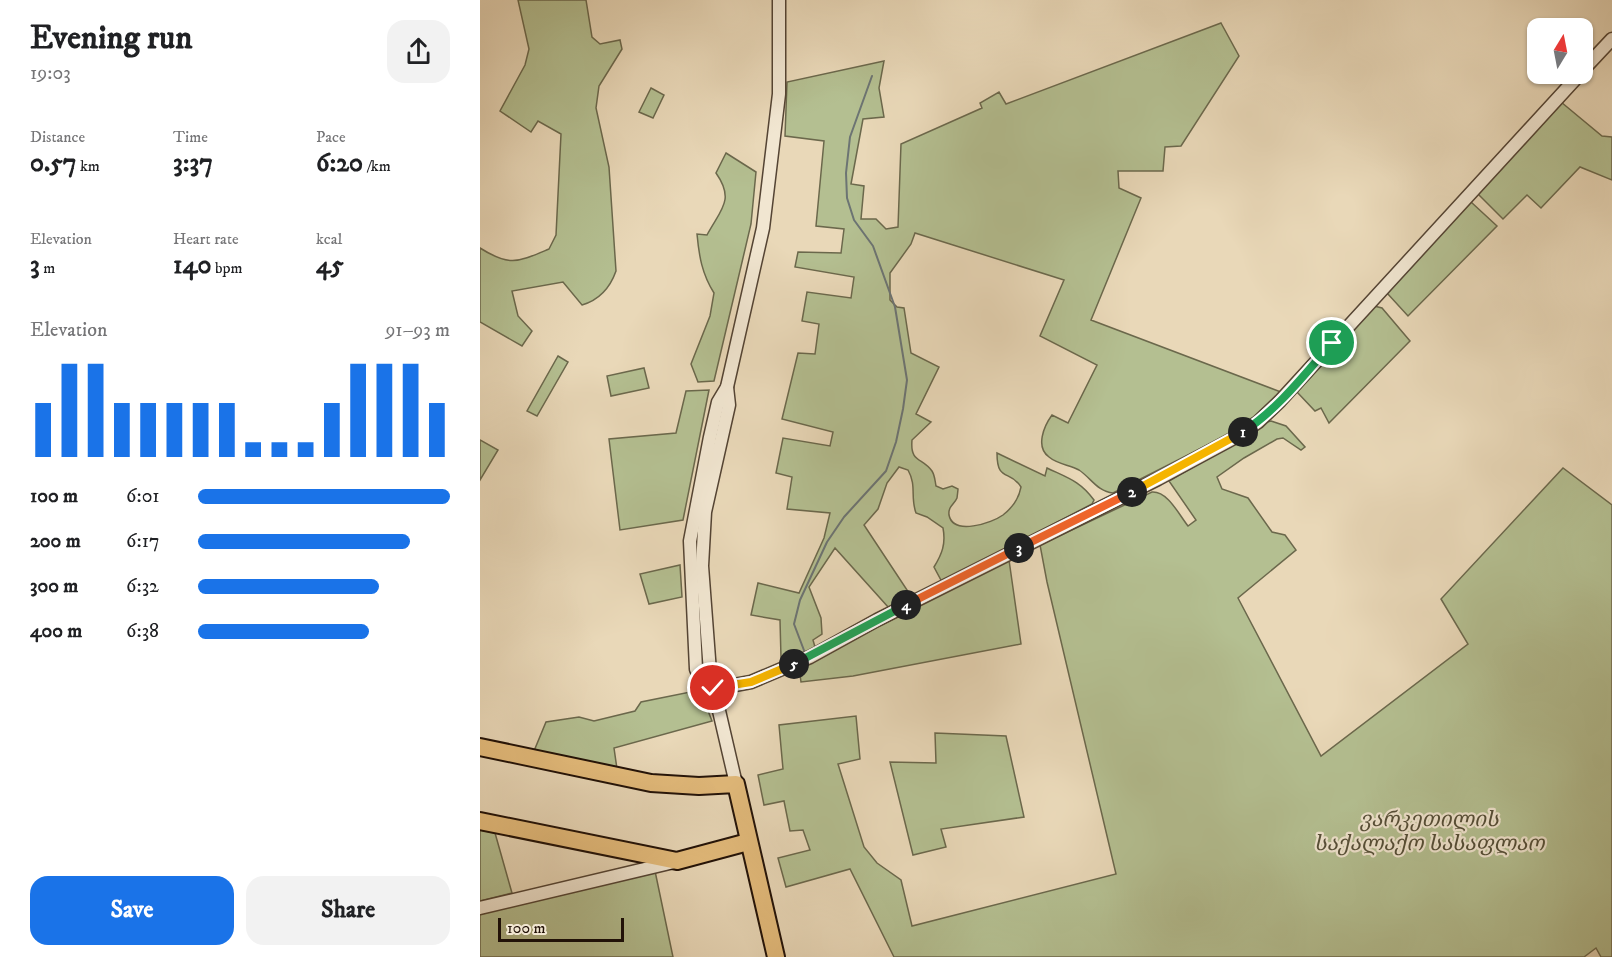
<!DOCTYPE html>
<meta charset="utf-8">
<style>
body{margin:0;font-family:"IM FELL DW Pica","Noto Serif Georgian",serif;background:#f2f2f2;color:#202124;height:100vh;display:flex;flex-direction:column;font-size:22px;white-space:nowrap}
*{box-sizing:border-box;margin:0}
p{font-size:20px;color:#757577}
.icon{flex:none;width:33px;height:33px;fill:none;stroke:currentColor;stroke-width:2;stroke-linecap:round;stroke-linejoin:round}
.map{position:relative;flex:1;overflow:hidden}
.details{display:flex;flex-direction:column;background:#fff;width:480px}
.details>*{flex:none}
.needle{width:39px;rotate:10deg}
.controls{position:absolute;left:1047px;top:18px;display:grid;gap:12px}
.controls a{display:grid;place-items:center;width:66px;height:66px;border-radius:12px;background:#fff;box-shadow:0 2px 4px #0004;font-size:30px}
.scale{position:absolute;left:18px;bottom:15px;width:126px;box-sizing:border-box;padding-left:6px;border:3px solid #221208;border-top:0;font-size:16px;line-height:21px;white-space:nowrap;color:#221208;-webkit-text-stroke:4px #f1e6d1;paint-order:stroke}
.pin{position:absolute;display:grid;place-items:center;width:51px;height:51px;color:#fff;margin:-26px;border:3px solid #fff;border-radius:50%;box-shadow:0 2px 6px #0007}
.km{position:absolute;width:30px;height:30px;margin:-15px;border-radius:50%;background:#222;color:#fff;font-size:16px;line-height:30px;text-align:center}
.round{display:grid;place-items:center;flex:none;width:63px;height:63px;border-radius:18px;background:#f2f2f2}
.head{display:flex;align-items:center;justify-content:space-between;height:102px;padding:0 30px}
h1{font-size:33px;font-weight:700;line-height:45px}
.stats{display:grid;grid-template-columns:repeat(3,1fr);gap:9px;height:102px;padding:6px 30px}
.stats div{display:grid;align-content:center}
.stats b{font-size:26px;font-weight:700}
.stats small{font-size:16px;font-weight:400}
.stats p{font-size:16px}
.chart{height:168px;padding:12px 30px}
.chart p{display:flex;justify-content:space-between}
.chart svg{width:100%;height:108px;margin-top:6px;stroke:#1a73e8;stroke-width:6}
.primary-button{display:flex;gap:12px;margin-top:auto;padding:12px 30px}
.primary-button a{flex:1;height:69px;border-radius:18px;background:#1a73e8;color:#fff;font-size:24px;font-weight:700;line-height:69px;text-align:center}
.primary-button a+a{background:#f2f2f2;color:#202124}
ul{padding:0 30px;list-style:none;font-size:20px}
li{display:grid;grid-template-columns:96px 72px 1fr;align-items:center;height:45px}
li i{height:15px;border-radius:8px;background:#1a73e8}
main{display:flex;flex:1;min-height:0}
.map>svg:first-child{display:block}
.green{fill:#b4bf91;stroke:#6b684c;stroke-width:1.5}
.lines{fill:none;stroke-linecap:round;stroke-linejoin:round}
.stream{stroke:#6c7473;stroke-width:2}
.minor-casing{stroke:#544434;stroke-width:15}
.major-casing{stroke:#221208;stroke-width:20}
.minor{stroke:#f1e6d1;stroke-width:12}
.major{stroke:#e4bc7c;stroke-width:16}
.split-1-casing{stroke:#fff;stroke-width:12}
.split-2-casing{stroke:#fff;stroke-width:12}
.split-3-casing{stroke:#fff;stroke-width:12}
.split-4-casing{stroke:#fff;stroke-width:12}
.split-5-casing{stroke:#fff;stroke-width:12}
.split-6-casing{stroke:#fff;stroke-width:12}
.split-1{stroke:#22a559;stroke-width:8}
.split-2{stroke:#f5b400;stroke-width:8}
.split-3{stroke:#f0652b;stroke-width:8}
.split-4{stroke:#f0652b;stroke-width:8}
.split-5{stroke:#22a559;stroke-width:8}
.split-6{stroke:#f5b400;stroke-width:8}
.labels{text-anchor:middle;stroke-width:4.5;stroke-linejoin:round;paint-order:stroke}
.park-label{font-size:21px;font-style:italic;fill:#554f38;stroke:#f1e6d1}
</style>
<main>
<section class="details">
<div class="head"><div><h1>Evening run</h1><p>19:03</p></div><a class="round"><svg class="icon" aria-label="share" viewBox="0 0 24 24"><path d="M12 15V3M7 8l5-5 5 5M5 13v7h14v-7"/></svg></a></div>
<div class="stats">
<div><p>Distance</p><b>0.57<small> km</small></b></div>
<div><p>Time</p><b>3:37</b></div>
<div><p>Pace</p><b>6:20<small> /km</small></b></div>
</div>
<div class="stats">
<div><p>Elevation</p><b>3<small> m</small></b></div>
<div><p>Heart rate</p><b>140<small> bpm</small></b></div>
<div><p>kcal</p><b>45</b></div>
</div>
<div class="chart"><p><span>Elevation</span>91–93 m</p>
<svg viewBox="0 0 160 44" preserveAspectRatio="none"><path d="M5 44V22M15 44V6M25 44V6M35 44V22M45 44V22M55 44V22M65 44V22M75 44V22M85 44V38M95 44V38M105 44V38M115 44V22M125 44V6M135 44V6M145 44V6M155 44V22"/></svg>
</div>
<ul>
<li><b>100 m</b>6:01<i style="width:100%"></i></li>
<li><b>200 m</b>6:17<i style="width:84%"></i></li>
<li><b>300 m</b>6:32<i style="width:72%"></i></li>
<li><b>400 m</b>6:38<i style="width:68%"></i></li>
</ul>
<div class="primary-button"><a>Save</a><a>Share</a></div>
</section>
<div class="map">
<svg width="1132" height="957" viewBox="0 0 1132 957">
<rect width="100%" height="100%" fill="#e9d8b8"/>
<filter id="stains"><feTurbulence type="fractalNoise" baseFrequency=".00333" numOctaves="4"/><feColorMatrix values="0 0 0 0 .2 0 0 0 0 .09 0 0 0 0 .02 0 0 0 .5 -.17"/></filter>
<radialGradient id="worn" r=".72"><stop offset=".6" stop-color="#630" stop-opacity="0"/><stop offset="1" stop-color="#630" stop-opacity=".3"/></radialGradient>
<!-- green -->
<g class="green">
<path d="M38,0H106L112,37L120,44L140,40L142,49L119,86L116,108L129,167L136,271C130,288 119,300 102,305L83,282L32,291L38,316L52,331L42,346L0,322V248C30,267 38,262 69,249L76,235L81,134L58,121L51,132L20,111L45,65L49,49Z"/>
<path d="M741,23L759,56L701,146L685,147L683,171H638L639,188L661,198L611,320L801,392L781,412L759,429L633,493C618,492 611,478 599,470C590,465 577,464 569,457C555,447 564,426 572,415L588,423L617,365L560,336L584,280L435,233L431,244L410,273V300L417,307L424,308L431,353L459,367L436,414L451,422L432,440C430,463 442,457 452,471C455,476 455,481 456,486L463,489L472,486L478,489C478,490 477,498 477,498C474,505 468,506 469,515C473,536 512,523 523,515C532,508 539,498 541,487C530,469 517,483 517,453L565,476L567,468C588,478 600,481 614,500L612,504L462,582L454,567C462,554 466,544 463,528L447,517L436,513C430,497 437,486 428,470L419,467L407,483L398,509L384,525L431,596L409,608L355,548L329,587L341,618L342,634L333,640L335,647L315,657L301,658L300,620L271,615L278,583L319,593L344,538L350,513L307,509L312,477L296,473L303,438L350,446L353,432L302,419L318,353L335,354L339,324L322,321L327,292L371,298L374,277L315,267L318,252L361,253L364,229L336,226L344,141L305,136L307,82L404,61L399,88L404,117L383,119L371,184L384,186L381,219H396L406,229L418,227L421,144L502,108L500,103L519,92L526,104Z"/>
<polygon points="171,88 184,95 173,118 159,112"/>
<polygon points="1081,102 1122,136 1132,137 1132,180 1100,167 1061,208 1047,195 1023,219 998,194"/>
<path d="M246,153L276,172L271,224L234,381L218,382L211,364L230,316L234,293C222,274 219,256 217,234L227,235C241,209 255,200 236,173Z"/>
<polygon points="991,202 1017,226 928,316 907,293"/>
<polygon points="894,306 902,308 930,341 849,423 841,408 835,411 817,392"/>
<polygon points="78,356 88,362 57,416 47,411"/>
<polygon points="164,368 169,388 131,396 127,376"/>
<polygon points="229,390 203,520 140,530 129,439 196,433 206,391"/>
<path d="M791,421L806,426L825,447L821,450L803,438L797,439L764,458L737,477L742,489L768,498L792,532L805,535L816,550L758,598L841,756L988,644L961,599L1083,468L1132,505V957H1121L1116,948L1104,957H414L370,869L306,887L298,858L330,850L323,830L310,831L304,801L284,805L278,775L303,769L299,725L376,716L380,759L358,764L384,847L397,863L421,880L432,926L636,874L567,582L560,545L672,492C688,491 699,515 708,526L716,520L689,481L754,443L783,423Z"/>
<polygon points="0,440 18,450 0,480"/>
<polygon points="529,560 541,644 373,676 321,682 319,667"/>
<polygon points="200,565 202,597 169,604 160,574"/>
<polygon points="220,690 232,721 134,748 137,769 54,751 66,722 99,717 114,721 155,711 161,702"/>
<polygon points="455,733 526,736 544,817 461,829 466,847 433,855 410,762 456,763"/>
<polygon points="0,830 15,833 32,893 0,901"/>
<polygon points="175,871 193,957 0,957 0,914"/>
</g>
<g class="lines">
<!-- stream -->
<polyline class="stream" points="325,653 314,624 320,600 347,542 364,517 406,471 416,442 423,409 427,380 415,307 393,246 374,220 367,198 366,173 370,137 392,76"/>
<!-- minor casing -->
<g class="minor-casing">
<g id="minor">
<polyline points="1102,71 1132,39"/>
<polyline points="247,387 249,405 225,512 222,566 230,672 256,784"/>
<polyline points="233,689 271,682 330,657 397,620 678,479 754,438 778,422 800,401 1100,74"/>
<polyline points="233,689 222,682 216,669 210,541 230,437 238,402 247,387 283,228 299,94 299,0"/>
<polyline points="0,908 194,862"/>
</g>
</g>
<!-- major casing -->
<g class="major-casing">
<g id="major">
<polyline points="0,747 171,783 219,786 256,784 296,957"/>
<polyline points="0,821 197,861 268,842"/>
</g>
</g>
<!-- minor -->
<use href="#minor" class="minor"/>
<!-- major -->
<use href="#major" class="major"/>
</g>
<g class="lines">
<!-- split-1 casing -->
<g class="split-1-casing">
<path id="split-1" d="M763,432C798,409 825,374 852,343"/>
</g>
<!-- split-2 casing -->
<g class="split-2-casing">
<polyline id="split-2" points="652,492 763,432"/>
</g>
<!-- split-3 casing -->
<g class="split-3-casing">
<polyline id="split-3" points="539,548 652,492"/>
</g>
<!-- split-4 casing -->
<g class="split-4-casing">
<polyline id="split-4" points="426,605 539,548"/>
</g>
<!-- split-5 casing -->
<g class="split-5-casing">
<polyline id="split-5" points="314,664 426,605"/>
</g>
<!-- split-6 casing -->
<g class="split-6-casing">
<polyline id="split-6" points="233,688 271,682 314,664"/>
</g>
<!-- split-1 -->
<use href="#split-1" class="split-1"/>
<!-- split-2 -->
<use href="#split-2" class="split-2"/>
<!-- split-3 -->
<use href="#split-3" class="split-3"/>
<!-- split-4 -->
<use href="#split-4" class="split-4"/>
<!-- split-5 -->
<use href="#split-5" class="split-5"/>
<!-- split-6 -->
<use href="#split-6" class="split-6"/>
</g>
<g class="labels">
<!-- park labels -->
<g class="park-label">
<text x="949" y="826">ვარკეთილის<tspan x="949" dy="24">საქალაქო სასაფლაო</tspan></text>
</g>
</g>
<rect width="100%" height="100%" filter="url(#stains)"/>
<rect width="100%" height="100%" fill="url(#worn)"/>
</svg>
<div class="controls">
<a><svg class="needle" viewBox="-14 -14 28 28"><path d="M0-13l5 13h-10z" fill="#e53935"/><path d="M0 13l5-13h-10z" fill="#757577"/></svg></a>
</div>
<div class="scale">100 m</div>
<div class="pin" style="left:852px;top:343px;background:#1e9e55"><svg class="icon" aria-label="arrive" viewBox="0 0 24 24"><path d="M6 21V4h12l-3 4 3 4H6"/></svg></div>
<div class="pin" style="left:233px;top:688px;background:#d93025"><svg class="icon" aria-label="check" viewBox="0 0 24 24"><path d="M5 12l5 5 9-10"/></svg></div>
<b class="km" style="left:763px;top:432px">1</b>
<b class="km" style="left:652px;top:492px">2</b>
<b class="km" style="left:539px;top:548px">3</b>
<b class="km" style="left:426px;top:605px">4</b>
<b class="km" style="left:314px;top:664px">5</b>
</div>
</main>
